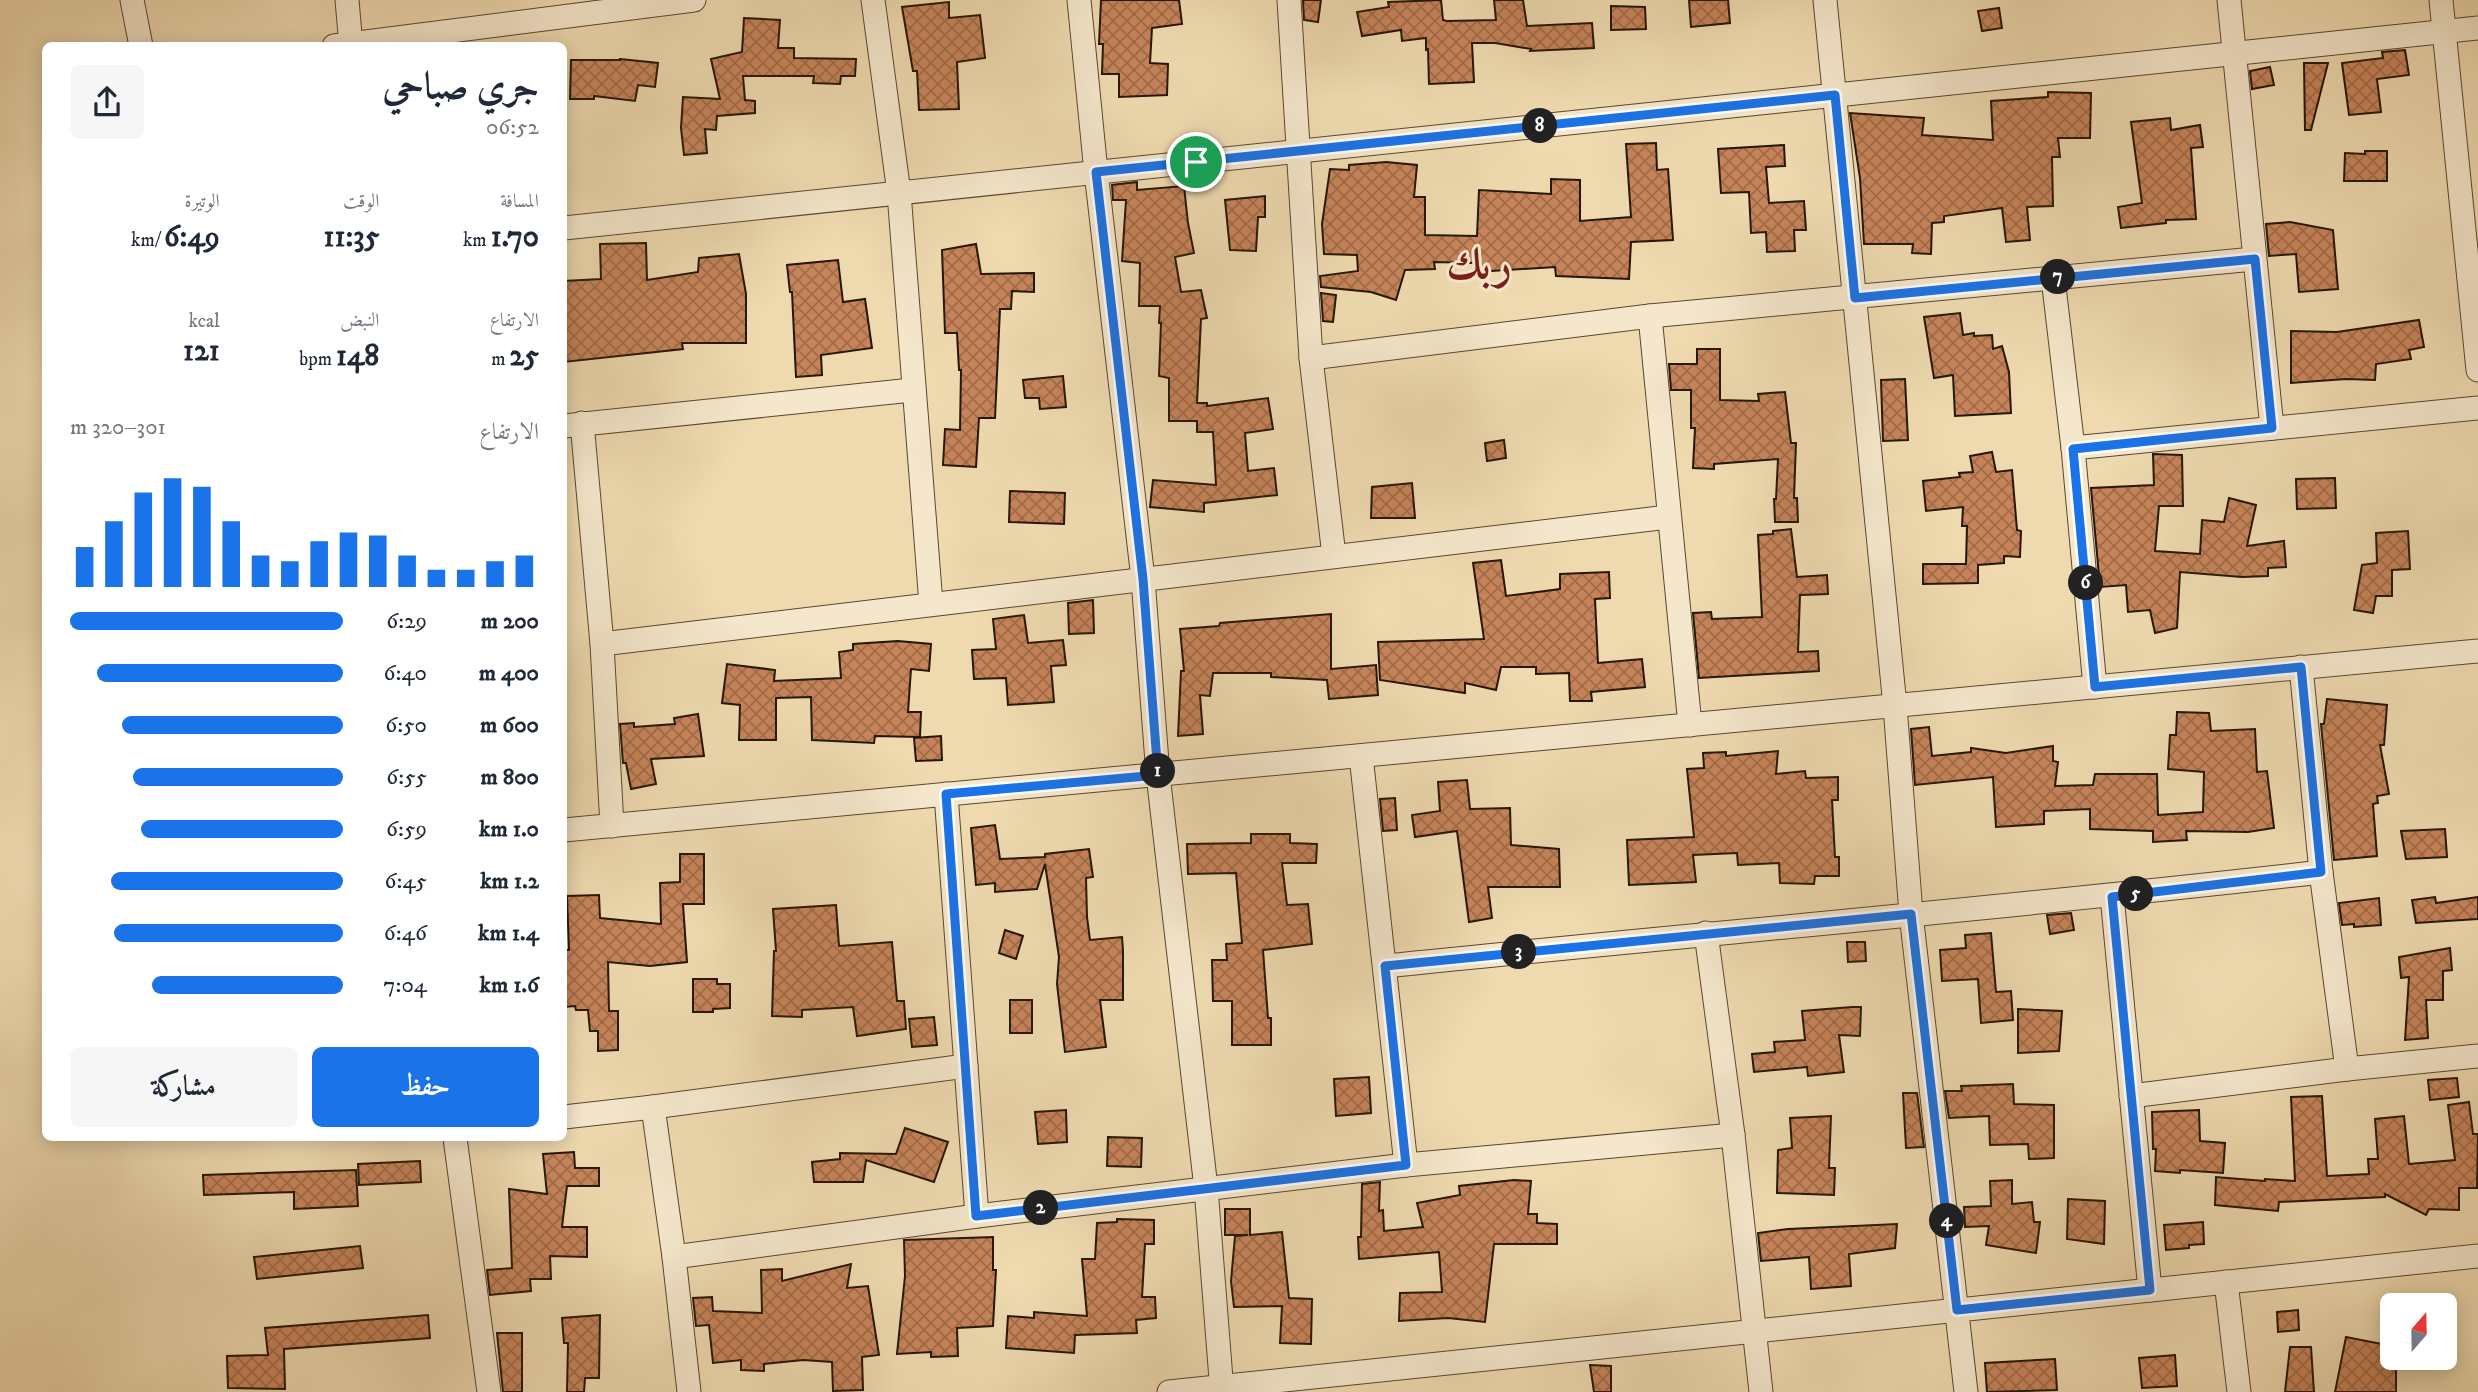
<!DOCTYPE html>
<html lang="ar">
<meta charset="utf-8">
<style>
body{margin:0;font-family:"IM FELL DW Pica",Amiri,serif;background:#f6f6f7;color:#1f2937;direction:rtl;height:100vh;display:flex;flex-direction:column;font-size:26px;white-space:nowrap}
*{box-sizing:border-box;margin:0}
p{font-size:23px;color:#747a83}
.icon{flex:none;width:38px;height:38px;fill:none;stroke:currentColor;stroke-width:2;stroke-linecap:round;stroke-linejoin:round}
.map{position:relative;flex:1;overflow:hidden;direction:ltr}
.sheet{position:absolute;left:42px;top:42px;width:525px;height:1099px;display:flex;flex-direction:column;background:#fff;border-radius:10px;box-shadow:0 4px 18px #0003;direction:rtl}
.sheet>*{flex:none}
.needle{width:46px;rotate:20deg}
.buttons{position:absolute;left:2380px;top:1293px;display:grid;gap:14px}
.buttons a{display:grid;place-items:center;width:77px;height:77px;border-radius:10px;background:#fff;box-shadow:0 4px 18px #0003;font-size:35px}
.pin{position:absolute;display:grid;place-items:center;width:60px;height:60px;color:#fff;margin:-30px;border:4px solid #fff;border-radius:50%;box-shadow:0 2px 7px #0007}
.km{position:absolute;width:35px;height:35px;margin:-18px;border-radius:50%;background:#222;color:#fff;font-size:19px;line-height:35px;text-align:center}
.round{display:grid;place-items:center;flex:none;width:74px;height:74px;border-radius:10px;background:#f6f6f7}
.head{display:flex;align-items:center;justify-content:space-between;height:119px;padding:0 28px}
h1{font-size:38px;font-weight:700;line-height:52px}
.metrics{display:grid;grid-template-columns:repeat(3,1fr);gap:10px;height:119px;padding:7px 28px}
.metrics div{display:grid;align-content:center}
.metrics b{font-size:30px;font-weight:700}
.metrics small{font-size:19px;font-weight:400}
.metrics p{font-size:19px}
.chart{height:196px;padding:14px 28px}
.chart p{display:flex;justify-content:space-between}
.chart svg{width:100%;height:126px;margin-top:7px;stroke:#1a73e8;stroke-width:6}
.action{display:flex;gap:14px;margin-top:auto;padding:14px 28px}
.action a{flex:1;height:80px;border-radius:10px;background:#1a73e8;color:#fff;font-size:28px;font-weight:700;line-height:80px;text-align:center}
.action a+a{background:#f6f6f7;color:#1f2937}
ul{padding:0 28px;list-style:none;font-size:23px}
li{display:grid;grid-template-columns:112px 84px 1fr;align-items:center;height:52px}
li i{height:18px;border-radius:9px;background:#1a73e8}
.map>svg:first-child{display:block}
.building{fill:url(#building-cross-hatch);stroke:#251606;stroke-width:2}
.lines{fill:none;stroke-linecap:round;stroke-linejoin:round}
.minor-casing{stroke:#584730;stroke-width:25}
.minor{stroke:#f5e7cc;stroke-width:23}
.route-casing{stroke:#fff;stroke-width:14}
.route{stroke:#1a73e8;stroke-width:9}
.labels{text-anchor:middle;stroke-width:6;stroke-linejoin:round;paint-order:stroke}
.town-label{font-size:44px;font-weight:bold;fill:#7a1f14;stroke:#f5e7cc}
</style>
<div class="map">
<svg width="2478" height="1392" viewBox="0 0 2478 1392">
<defs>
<pattern id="building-cross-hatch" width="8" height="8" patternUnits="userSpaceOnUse" patternTransform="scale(1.75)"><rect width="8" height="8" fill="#c7845a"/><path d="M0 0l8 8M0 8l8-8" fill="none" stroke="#a16b48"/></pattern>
</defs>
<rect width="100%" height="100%" fill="#efdab0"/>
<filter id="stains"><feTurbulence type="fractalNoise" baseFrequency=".00286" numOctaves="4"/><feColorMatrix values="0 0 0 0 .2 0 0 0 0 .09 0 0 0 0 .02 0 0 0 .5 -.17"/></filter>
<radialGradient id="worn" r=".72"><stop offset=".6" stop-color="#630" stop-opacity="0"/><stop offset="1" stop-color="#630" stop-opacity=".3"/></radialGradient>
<!-- building -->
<g class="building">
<polygon points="1101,0 1179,0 1182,24 1152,28 1150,63 1168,64 1167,95 1119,97 1119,74 1102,74 1103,44 1099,44"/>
<polygon points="1303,0 1321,0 1318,22 1304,20"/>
<polygon points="1441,0 1443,20 1447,21 1496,20 1494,0 1523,0 1527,26 1592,23 1594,48 1530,51 1531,49 1495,43 1472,43 1474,82 1429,84 1428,49 1426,50 1426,38 1402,41 1401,30 1362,36 1357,12 1389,7 1388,2"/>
<polygon points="1689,0 1728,0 1730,23 1691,27"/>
<polygon points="949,2 949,18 980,15 985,58 957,62 959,109 919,110 917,71 913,71 902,7"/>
<polygon points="1611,6 1645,7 1646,29 1611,30"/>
<polygon points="1999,8 2002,28 1982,31 1978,11"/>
<polygon points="744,18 780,20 778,48 794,48 794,58 856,59 855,76 841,76 840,84 813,83 814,76 743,76 745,100 755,101 755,113 717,116 716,130 705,129 707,153 684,155 681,128 683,97 720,99 711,59 742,52"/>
<polygon points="2405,50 2409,75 2377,79 2381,112 2349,115 2342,63 2383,58 2382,52"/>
<polygon points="620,59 658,63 655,87 638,85 635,101 594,96 594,99 570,99 571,60 620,60"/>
<polygon points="2304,63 2328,63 2311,130 2305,130"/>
<polygon points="2270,67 2274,85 2252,89 2250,71"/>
<polygon points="2048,92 2091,93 2090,138 2058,138 2060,157 2052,157 2053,206 2027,207 2030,240 2006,242 2002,208 1944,216 1944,222 1932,223 1931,254 1912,253 1913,244 1864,244 1860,178 1850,113 1924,118 1922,135 1993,140 1991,101 2048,97"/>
<polygon points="2170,118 2171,130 2200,125 2203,147 2191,148 2196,219 2166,220 2166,223 2121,228 2118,207 2142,203 2131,122"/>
<polygon points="1656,143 1657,170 1668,169 1673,240 1631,242 1629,279 1556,276 1555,267 1476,272 1475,263 1434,262 1435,269 1405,270 1396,300 1371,292 1321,287 1320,276 1358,271 1357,255 1324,254 1322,224 1330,169 1349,170 1349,165 1386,162 1417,165 1414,197 1425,197 1425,235 1477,236 1479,190 1551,194 1551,179 1580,180 1580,221 1631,217 1626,144"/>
<polygon points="1784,145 1785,166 1766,167 1769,203 1804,201 1806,230 1794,230 1795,251 1767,252 1766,232 1751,233 1749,192 1721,193 1718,149"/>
<polygon points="2365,151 2387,151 2387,181 2344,181 2345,153 2365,154"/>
<polygon points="1137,182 1137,190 1184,186 1188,223 1194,253 1175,257 1181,292 1201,290 1207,318 1201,319 1197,403 1207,403 1207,406 1268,398 1273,429 1245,433 1248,471 1274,468 1277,495 1204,503 1204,512 1150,507 1153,480 1216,485 1213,432 1197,432 1197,421 1169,421 1169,378 1159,376 1161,323 1159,323 1160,306 1139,306 1140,263 1122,261 1126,200 1113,200 1112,185"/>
<polygon points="1265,196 1265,217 1258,217 1256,251 1230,250 1225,200"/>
<polygon points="2290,222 2333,230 2338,289 2299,292 2296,254 2269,256 2266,224"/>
<polygon points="646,243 647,280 698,272 699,258 739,254 746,294 746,343 682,343 683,349 564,362 564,281 601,279 600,244"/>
<polygon points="976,244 981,274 1034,273 1034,292 1012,291 1011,309 1000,309 995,418 979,418 976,467 943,465 945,429 960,430 961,370 959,370 957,333 945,333 942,250"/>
<polygon points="838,260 843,302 865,299 872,348 821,355 822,375 796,377 792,292 790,292 787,265"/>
<polygon points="1321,293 1336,295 1333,322 1323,321"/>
<polygon points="1960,313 1963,335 1974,333 1974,336 1992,335 1993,349 2002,346 2009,372 2011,413 1955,416 1953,375 1934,378 1924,317"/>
<polygon points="2419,320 2424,347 2409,350 2411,359 2376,364 2375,380 2346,379 2291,383 2291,331 2337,332"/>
<polygon points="1697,349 1720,349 1720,400 1759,401 1758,394 1785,392 1791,443 1796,443 1794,498 1797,498 1798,522 1775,522 1774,499 1776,499 1778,459 1714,464 1714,469 1693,468 1695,428 1691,428 1691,390 1671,390 1669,364 1697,364"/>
<polygon points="1063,376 1066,407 1040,409 1039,398 1025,398 1023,380"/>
<polygon points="1905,379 1908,440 1883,441 1881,380"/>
<polygon points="1504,440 1506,458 1487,461 1485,443"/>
<polygon points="1992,452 1996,472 2012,470 2017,530 2021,531 2020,557 2004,556 2004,563 1978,565 1978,583 1923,584 1923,564 1966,564 1967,526 1962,526 1963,507 1926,511 1923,481 1960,477 1959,473 1973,472 1970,456"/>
<polygon points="2153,454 2182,455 2183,506 2159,506 2155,551 2200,554 2202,520 2224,522 2229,498 2256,505 2247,546 2284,541 2286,567 2268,568 2268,576 2242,577 2180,572 2177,628 2155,633 2150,610 2128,612 2126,585 2100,587 2091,488 2154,485"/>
<polygon points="2335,478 2336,508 2297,509 2296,479"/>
<polygon points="1412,483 1415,518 1371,518 1372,487"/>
<polygon points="1010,491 1065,493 1064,524 1009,522"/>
<polygon points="1791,529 1797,577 1827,575 1828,594 1800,595 1798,652 1818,651 1819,671 1699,678 1693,613 1711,612 1712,619 1762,617 1758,535 1773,534 1773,531"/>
<polygon points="2408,531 2410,569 2392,570 2392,596 2376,596 2373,613 2354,610 2362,565 2377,563 2376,533"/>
<polygon points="1501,560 1506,596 1560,589 1560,574 1609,572 1610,598 1595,599 1598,663 1642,659 1645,687 1591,692 1592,701 1570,701 1569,673 1536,674 1536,667 1501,667 1496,690 1465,683 1465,693 1380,680 1378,642 1484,639 1473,563"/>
<polygon points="1093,600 1094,633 1069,634 1068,603"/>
<polygon points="1331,614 1331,669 1376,665 1378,695 1329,699 1327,680 1271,677 1271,673 1213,673 1210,696 1200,695 1203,734 1178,736 1181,671 1184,671 1180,629 1219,626 1220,623"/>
<polygon points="1024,615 1028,643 1063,640 1066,665 1051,666 1054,702 1008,705 1006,678 974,679 972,650 996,649 993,619"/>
<polygon points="898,641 931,644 929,671 911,669 908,712 921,712 920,737 875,736 874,743 812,740 811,697 776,698 776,740 739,740 740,705 722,703 727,664 775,670 774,681 841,678 839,652 853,650 853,644"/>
<polygon points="2327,699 2387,705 2384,745 2380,745 2389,794 2377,796 2378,803 2373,804 2377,856 2334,860 2321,724 2324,724"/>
<polygon points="2177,712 2209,713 2211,731 2255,729 2257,772 2267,771 2274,828 2248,832 2186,831 2187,840 2153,842 2153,831 2090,829 2090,809 2044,811 2044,824 1996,827 1993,777 1915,785 1911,729 1929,727 1932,756 1971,752 1971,748 2006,753 2053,746 2053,761 2058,762 2055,786 2093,785 2095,774 2157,774 2158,815 2203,812 2204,772 2168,769 2170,735 2176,735"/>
<polygon points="698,714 704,756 651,759 656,784 631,789 626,763 623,763 620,724 634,723 634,727 675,724 674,718"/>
<polygon points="941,736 942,760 916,761 914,738"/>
<polygon points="1778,751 1776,774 1805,771 1806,778 1838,777 1838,800 1832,800 1835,857 1839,857 1839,876 1815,876 1814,884 1780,883 1779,863 1738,865 1737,853 1693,855 1696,882 1629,885 1627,840 1694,837 1687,769 1704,768 1703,753 1726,752 1726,756"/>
<polygon points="1467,780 1470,809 1510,808 1511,845 1559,849 1560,887 1488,887 1492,918 1469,922 1457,831 1415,837 1412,815 1440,811 1438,782"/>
<polygon points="1395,798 1397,830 1383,831 1380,799"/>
<polygon points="995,825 1000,859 1045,857 1045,854 1089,849 1093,877 1086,878 1087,917 1090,940 1122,937 1123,951 1123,1000 1100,1000 1106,1047 1065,1052 1057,984 1059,957 1045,864 1037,889 995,892 995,883 976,885 971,828"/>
<polygon points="2445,829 2447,857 2406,859 2401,831"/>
<polygon points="1251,834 1290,834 1290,843 1317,844 1316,863 1282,863 1287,905 1308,904 1312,944 1263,950 1268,1018 1271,1018 1271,1045 1232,1045 1232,1001 1213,1001 1212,960 1227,960 1226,944 1242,943 1236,873 1188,874 1187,844 1251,843"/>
<polygon points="680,854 704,854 704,904 683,904 687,962 650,966 608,962 609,1011 618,1011 618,1050 598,1051 598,1031 590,1031 588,1010 576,1010 575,1006 564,1007 564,950 569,950 567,896 599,895 600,918 661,924 660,883 680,882"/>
<polygon points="2435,897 2436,903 2478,897 2478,919 2416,923 2412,900"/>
<polygon points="2379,898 2381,925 2354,927 2354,924 2342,925 2339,903"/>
<polygon points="836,905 839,946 892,942 897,1001 904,1001 906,1029 857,1036 853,1007 802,1010 802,1017 772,1016 774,951 776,951 773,909"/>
<polygon points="2071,913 2074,930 2050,934 2047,915"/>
<polygon points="1005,930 1023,936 1016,959 999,953"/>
<polygon points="1991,933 1996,992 2011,991 2013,1020 1981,1023 1978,979 1942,981 1940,950 1966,948 1965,935"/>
<polygon points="1847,942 1865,942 1866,961 1848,962"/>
<polygon points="2450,948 2452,970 2443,971 2443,1000 2426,1000 2428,1038 2405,1040 2409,977 2401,978 2399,957"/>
<polygon points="693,979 717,979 717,984 730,984 730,1008 713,1009 713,1012 693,1012"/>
<rect x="1010" y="1000" width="22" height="33"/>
<polygon points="1852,1007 1861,1007 1860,1036 1839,1035 1844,1072 1808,1076 1807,1067 1754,1072 1752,1054 1775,1052 1774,1042 1805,1040 1802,1011"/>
<polygon points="2018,1009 2062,1011 2059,1051 2018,1053"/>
<polygon points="934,1017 937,1045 912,1047 909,1019"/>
<polygon points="1369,1077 1371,1113 1336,1116 1334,1079"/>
<polygon points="2457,1078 2459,1097 2430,1100 2428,1080"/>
<polygon points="2013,1084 2014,1104 2054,1105 2054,1158 2029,1159 2028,1144 1990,1145 1989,1116 1949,1118 1945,1091 1962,1091 1961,1086"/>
<polygon points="1903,1093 1917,1093 1924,1147 1906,1148"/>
<polygon points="2322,1096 2327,1176 2369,1174 2368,1159 2378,1159 2375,1119 2404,1116 2409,1164 2455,1160 2448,1105 2469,1102 2473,1134 2478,1134 2477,1188 2459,1188 2459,1210 2429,1209 2426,1215 2385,1194 2385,1197 2279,1202 2278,1211 2215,1205 2216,1177 2265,1181 2265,1179 2295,1181 2291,1097"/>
<polygon points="1066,1110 1067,1142 1038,1144 1035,1112"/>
<polygon points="2199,1110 2200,1141 2225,1143 2223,1173 2180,1170 2180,1173 2155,1171 2156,1149 2153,1149 2152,1112"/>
<polygon points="1831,1116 1829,1168 1835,1168 1834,1195 1777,1193 1778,1150 1792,1148 1790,1118"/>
<polygon points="905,1128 948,1142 934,1182 866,1160 863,1182 814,1182 812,1162 840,1159 840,1153 896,1154"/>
<polygon points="1108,1137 1142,1138 1141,1167 1107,1166"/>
<polygon points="574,1152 575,1168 599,1168 599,1186 567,1186 562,1227 587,1227 587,1257 550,1256 551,1279 530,1279 531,1291 490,1295 487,1270 512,1268 509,1189 547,1194 543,1154"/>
<polygon points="420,1161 421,1182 359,1185 358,1164"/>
<polygon points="356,1170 358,1206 294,1209 294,1192 204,1195 203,1175"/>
<polygon points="1514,1180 1531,1181 1528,1214 1537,1214 1537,1223 1557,1224 1557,1244 1494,1244 1485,1322 1448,1318 1399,1321 1400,1293 1442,1292 1439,1252 1359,1259 1358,1237 1361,1237 1362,1184 1380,1182 1379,1211 1383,1210 1384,1231 1423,1227 1417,1203 1460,1195 1459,1186"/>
<polygon points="2012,1180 2012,1204 2032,1202 2034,1222 2040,1222 2036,1253 1986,1245 1989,1226 1965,1227 1964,1207 1991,1206 1990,1181"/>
<polygon points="2068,1199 2105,1201 2104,1244 2067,1239"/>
<polygon points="1225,1209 1250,1209 1250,1235 1282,1232 1289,1298 1312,1299 1311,1344 1280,1343 1282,1306 1234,1307 1231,1281 1235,1236 1248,1235 1225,1235"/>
<polygon points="1117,1219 1154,1220 1154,1244 1145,1244 1142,1297 1155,1297 1156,1318 1136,1320 1137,1333 1075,1335 1074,1353 1006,1348 1008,1316 1034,1318 1034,1312 1087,1316 1082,1259 1095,1259 1097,1223 1117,1222"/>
<polygon points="2203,1222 2204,1244 2189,1245 2189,1248 2166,1250 2164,1225"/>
<polygon points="1897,1224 1895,1248 1849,1254 1851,1286 1811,1289 1809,1257 1761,1261 1758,1233 1788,1229"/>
<polygon points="993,1237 993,1270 996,1270 993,1326 957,1328 958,1356 931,1357 931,1352 897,1354 905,1276 904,1240"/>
<polygon points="360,1246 363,1268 257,1279 254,1257"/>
<polygon points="851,1264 847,1288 868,1286 879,1355 862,1357 863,1390 833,1391 832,1362 803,1360 764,1364 764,1371 741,1370 741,1360 713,1363 709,1325 696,1326 693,1298 712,1297 713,1311 762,1313 761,1270 782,1269 782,1281"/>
<polygon points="2298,1310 2299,1330 2278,1332 2277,1312"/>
<polygon points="428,1315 430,1338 284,1349 285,1389 228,1388 227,1356 268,1355 265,1328"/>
<polygon points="600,1315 599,1378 585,1378 584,1392 567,1392 568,1343 564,1343 562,1318"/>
<polygon points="497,1333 522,1333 522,1392 503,1392"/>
<polygon points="2346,1337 2392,1346 2392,1358 2396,1358 2396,1392 2335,1392"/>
<polygon points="2290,1347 2311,1347 2314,1392 2285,1392"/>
<polygon points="2175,1355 2177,1386 2142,1388 2139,1358"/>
<polygon points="2055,1359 2057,1390 1987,1392 1985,1363"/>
<polygon points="1590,1365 1611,1366 1611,1392 1594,1392"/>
</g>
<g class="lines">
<!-- minor casing -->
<g class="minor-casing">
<g id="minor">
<polyline points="132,0 141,46"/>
<polyline points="347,0 351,46"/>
<polyline points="873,0 899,193 931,604"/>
<polyline points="1079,0 1096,172 1143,579 1158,775 1206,1188 1222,1392"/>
<polyline points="1289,0 1311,358 1334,556"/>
<polyline points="1825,0 1895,706 1911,914 1966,1392"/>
<polyline points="2229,0 2272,428"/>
<polyline points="2441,0 2478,370"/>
<polyline points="334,46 694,0"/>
<polyline points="564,228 2478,28"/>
<polyline points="2053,278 2073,448 2095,687"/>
<polyline points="1650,316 1690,725"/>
<polyline points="1311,358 1650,316 2254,259"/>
<polyline points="582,423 602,644 612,826"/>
<polyline points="564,426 912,390"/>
<polyline points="2073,448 2478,408"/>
<polyline points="602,644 1668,517"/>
<polyline points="2301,667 2321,872 2347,1069"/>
<polyline points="1361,756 1406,1165"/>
<polyline points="946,794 977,1216"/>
<polyline points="564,830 2478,651"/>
<polyline points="2112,896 2150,1290"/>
<polyline points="1706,933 1733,1135 1761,1392"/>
<path d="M1385,966C1697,934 2010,908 2321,872"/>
<polyline points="2131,1096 2347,1069 2478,1056"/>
<polyline points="653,1107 674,1257 689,1392"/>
<polyline points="564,1117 653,1107 966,1066"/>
<polyline points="455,1138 489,1392"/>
<polyline points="674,1257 977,1216 1406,1165 1733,1135"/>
<polyline points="2226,1282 2239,1392"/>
<polyline points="1169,1392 2478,1256"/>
</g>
</g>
<!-- minor -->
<use href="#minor" class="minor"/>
</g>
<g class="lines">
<!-- route casing -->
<g class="route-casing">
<polygon id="route" points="1835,95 1855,298 2255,259 2272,428 2073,449 2095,687 2301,667 2321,872 2112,897 2150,1290 1957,1310 1911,914 1385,966 1406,1165 976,1216 946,794 1158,775 1143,579 1096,172"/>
</g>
<!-- route -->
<use href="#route" class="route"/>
</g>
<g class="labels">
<!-- town labels -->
<g class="town-label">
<text x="1479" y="278">ربك</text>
</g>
</g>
<rect width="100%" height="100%" filter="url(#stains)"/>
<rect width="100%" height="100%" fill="url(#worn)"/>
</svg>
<div class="buttons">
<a><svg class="needle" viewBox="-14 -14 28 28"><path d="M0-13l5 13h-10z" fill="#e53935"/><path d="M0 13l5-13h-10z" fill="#747a83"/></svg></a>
</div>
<div class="pin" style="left:1196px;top:162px;background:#1e9e55"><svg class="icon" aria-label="arrive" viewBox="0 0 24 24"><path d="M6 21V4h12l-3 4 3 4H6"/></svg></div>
<b class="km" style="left:1158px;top:771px">1</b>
<b class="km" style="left:1041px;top:1208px">2</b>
<b class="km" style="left:1519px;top:952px">3</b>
<b class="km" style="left:1947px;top:1221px">4</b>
<b class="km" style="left:2136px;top:894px">5</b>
<b class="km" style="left:2086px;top:583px">6</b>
<b class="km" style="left:2058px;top:277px">7</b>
<b class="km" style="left:1540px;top:126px">8</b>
<section class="sheet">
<div class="head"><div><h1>جري صباحي</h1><p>06:52</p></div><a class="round"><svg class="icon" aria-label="share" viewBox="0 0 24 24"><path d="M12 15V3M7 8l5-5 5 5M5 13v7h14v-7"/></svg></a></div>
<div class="metrics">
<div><p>المسافة</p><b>1.70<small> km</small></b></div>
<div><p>الوقت</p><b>11:35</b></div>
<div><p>الوتيرة</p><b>6:49<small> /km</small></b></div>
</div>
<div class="metrics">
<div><p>الارتفاع</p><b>25<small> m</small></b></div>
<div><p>النبض</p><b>148<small> bpm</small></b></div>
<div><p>kcal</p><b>121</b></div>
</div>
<div class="chart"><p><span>الارتفاع</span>301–320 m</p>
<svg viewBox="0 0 160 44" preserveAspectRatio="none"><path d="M5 44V30M15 44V21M25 44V11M35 44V6M45 44V9M55 44V21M65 44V33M75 44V35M85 44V28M95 44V25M105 44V26M115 44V33M125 44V38M135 44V38M145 44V35M155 44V33"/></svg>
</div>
<ul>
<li><b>200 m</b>6:29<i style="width:100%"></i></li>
<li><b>400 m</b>6:40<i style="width:90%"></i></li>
<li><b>600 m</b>6:50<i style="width:81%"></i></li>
<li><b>800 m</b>6:55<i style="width:77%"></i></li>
<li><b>1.0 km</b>6:59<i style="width:74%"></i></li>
<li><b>1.2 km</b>6:45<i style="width:85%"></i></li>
<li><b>1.4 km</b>6:46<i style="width:84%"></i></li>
<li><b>1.6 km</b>7:04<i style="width:70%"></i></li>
</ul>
<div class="action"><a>حفظ</a><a>مشاركة</a></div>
</section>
</div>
